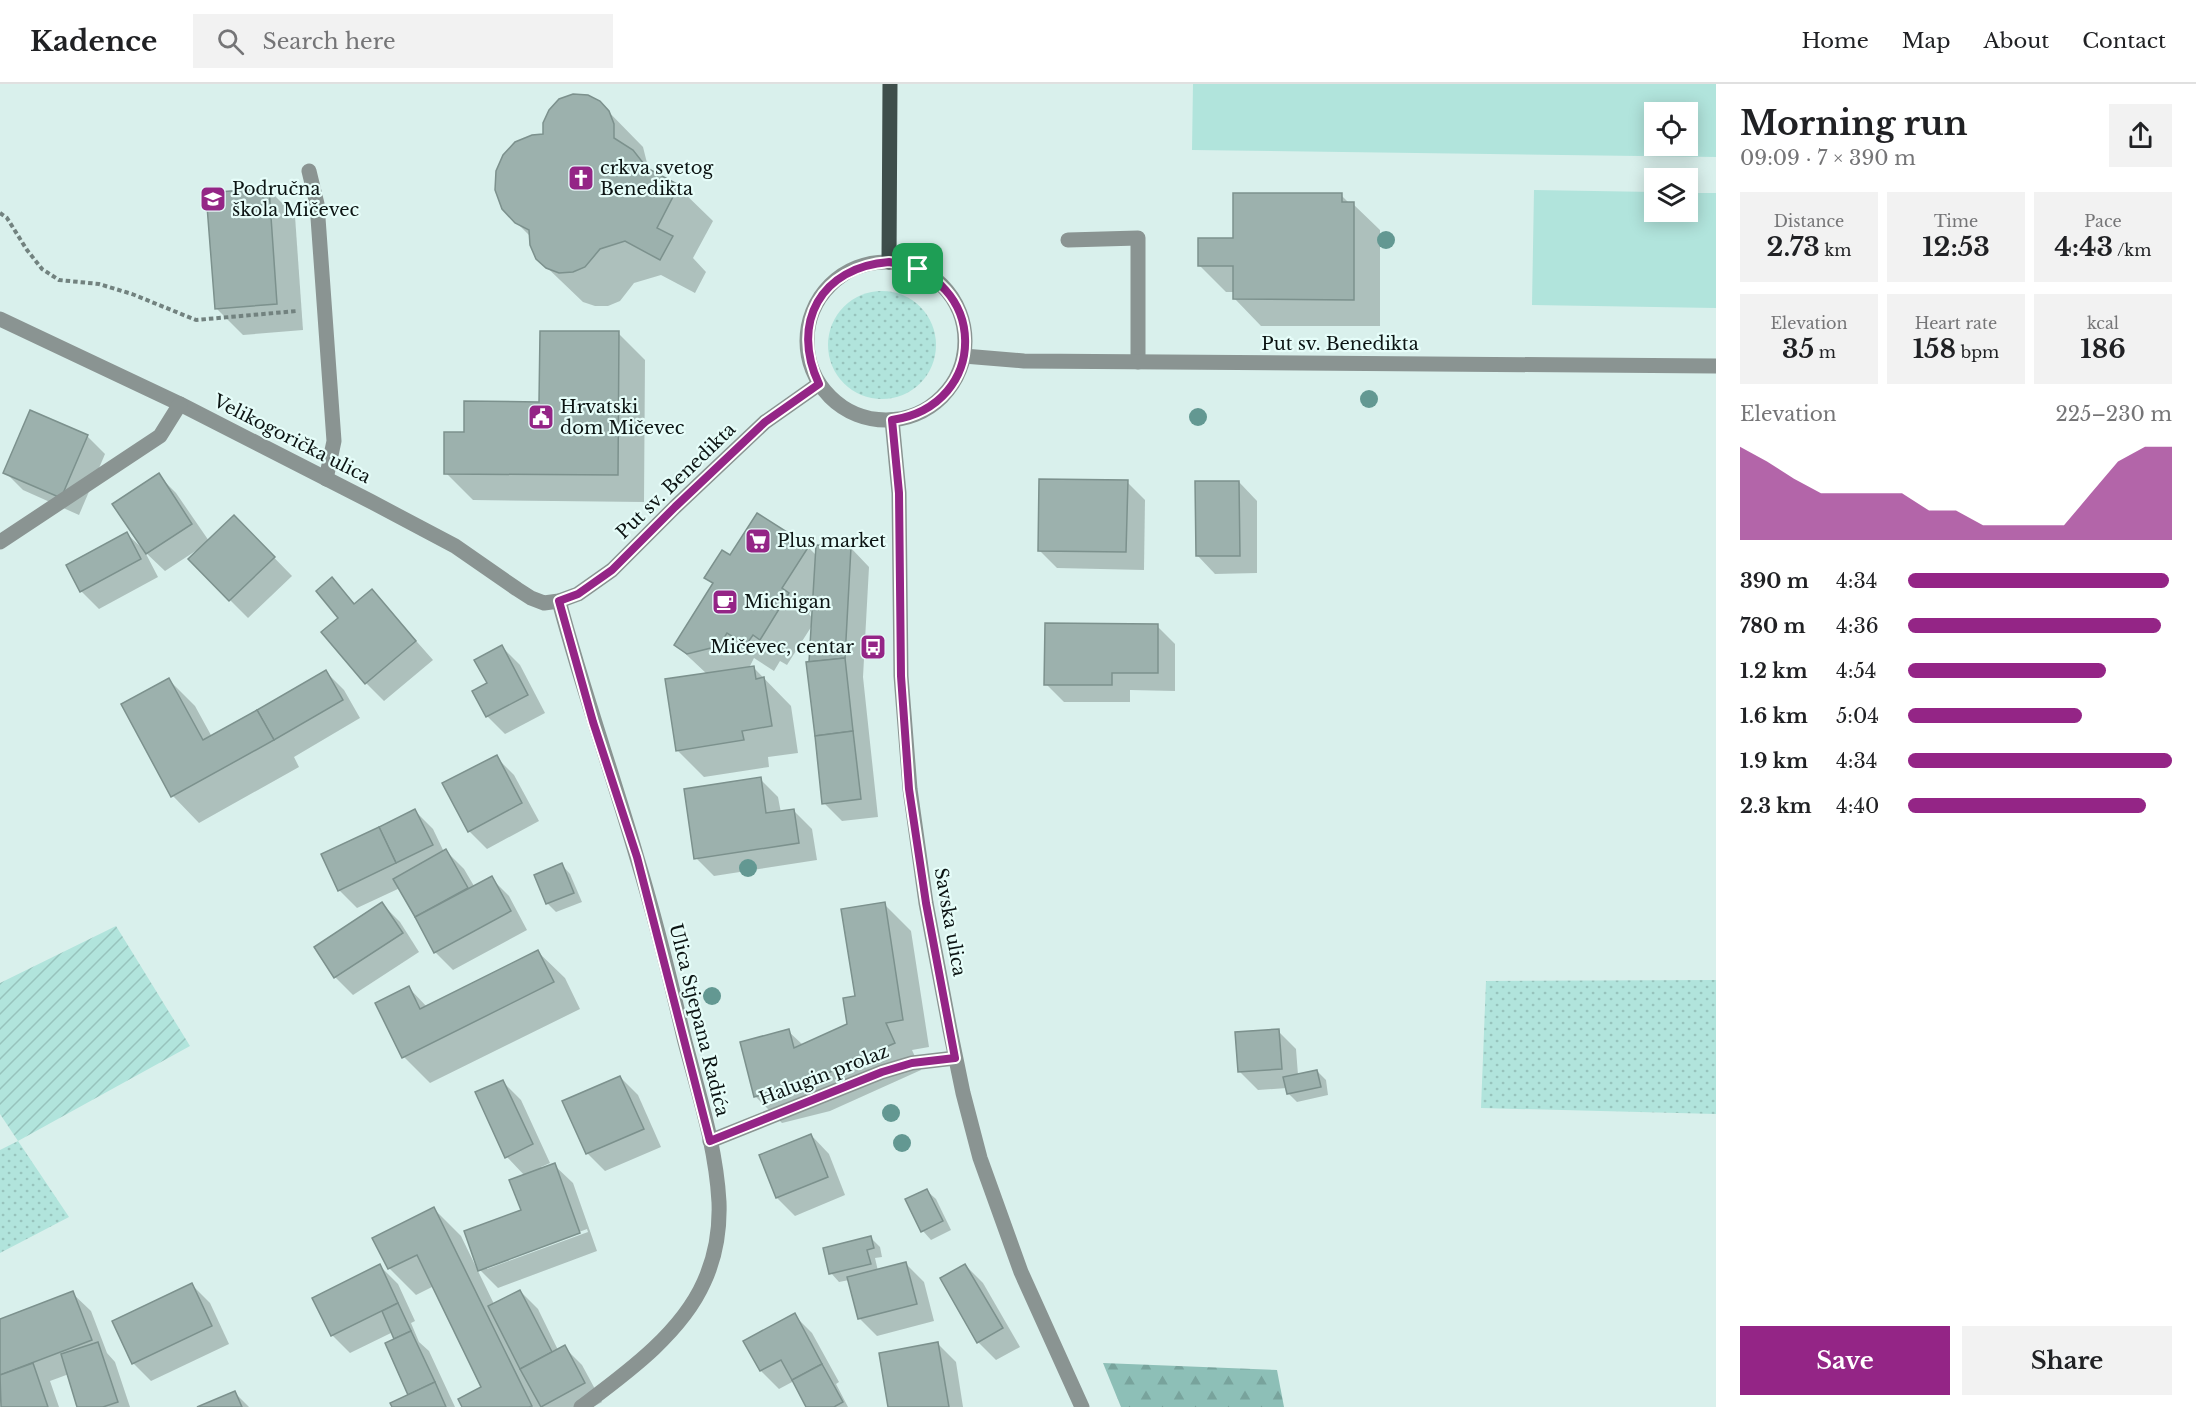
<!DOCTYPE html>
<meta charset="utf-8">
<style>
body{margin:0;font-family:"Libre Baskerville",serif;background:#f2f2f2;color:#202124;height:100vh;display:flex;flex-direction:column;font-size:22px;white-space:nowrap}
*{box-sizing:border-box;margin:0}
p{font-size:20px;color:#757577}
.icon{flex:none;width:33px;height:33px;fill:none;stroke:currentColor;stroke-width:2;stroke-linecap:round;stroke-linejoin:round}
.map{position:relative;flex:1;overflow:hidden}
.details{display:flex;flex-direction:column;background:#fff;width:480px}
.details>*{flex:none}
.tools{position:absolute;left:1644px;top:18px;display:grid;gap:12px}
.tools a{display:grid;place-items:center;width:54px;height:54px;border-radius:0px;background:#fff;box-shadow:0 3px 15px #0003;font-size:30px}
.pin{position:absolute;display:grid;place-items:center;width:51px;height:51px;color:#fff;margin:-26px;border-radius:12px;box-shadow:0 3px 9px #0006}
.round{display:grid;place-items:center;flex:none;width:63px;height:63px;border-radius:0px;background:#f2f2f2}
.headline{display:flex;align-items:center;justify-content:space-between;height:102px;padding:0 24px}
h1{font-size:33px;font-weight:700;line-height:45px}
.stats{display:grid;grid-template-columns:repeat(3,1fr);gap:9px;height:102px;padding:6px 24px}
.stats div{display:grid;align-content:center;border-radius:0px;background:#f2f2f2;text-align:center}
.stats b{font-size:26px;font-weight:700}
.stats small{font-size:16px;font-weight:400}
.stats p{font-size:16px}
.chart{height:168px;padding:12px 24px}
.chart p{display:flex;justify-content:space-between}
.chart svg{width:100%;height:108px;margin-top:6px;fill:#942586;opacity:.7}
.action{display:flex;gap:12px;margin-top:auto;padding:12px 24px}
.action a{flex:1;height:69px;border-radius:0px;background:#942586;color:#fff;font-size:24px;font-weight:700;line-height:69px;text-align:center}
.action a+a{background:#f2f2f2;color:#202124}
ul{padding:0 24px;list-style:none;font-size:20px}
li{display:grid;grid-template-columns:96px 72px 1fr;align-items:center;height:45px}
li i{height:15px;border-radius:8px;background:#942586}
header{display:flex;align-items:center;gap:36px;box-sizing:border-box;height:84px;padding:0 30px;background:#fff;border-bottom:2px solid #e0e0e0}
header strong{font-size:28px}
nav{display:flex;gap:33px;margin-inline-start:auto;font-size:21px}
.search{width:420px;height:54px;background:#f2f2f2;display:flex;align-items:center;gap:15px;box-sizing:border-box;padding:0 21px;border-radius:0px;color:#757577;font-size:22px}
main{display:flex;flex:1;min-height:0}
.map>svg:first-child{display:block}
.grass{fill:url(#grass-dots)}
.forest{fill:url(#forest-firs)}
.park{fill:#b1e4dc;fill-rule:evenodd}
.garden{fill:url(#garden-furrows)}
.shadow{fill:#0003;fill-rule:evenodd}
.building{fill:#9cb1ad;stroke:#7c918d;stroke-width:1.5}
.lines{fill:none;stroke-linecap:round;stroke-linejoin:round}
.path{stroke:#72827f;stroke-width:4;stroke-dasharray:4.5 3;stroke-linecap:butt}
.minor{stroke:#8a9492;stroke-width:15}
.major{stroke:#3e4e4b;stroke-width:15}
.tree{fill:#639892}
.route-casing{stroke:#fff;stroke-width:12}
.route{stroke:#942586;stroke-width:8}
.labels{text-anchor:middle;stroke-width:4.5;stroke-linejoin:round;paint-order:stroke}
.poi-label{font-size:18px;fill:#0c1413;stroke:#e6fdf9;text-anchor:start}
.street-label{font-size:18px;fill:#0c1413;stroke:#e6fdf9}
</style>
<header>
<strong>Kadence</strong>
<div class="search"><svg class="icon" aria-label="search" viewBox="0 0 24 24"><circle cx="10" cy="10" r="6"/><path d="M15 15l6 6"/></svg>Search here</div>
<nav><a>Home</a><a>Map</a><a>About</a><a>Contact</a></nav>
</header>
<main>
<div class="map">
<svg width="1716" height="1323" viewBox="0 0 1716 1323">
<defs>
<pattern id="grass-dots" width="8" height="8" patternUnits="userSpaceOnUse" patternTransform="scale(1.5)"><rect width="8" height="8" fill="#b1e4dc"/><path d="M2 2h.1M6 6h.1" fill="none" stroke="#97c3bc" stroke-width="1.8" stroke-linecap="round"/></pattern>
<pattern id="forest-firs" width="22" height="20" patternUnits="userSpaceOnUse" patternTransform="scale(1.5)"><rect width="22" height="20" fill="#8dbfb7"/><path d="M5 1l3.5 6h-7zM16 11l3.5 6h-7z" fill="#78a39c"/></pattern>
<pattern id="garden-furrows" width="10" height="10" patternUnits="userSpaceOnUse" patternTransform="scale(1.5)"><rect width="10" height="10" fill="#b1e4dc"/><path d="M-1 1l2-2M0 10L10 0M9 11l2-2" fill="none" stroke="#97c3bc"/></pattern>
</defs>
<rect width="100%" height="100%" fill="#d9f0ec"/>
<!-- grass -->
<g class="grass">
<circle cx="882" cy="261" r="54"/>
<polygon points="1716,896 1716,1030 1481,1024 1486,897"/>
<polygon points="18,1057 69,1133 0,1169 0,1066"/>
</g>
<!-- forest -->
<polygon class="forest" points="1103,1279 1277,1286 1284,1323 1121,1323"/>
<!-- park -->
<g class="park">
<path d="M1193,0H1716V73L1192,66ZM1654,28H1688V62H1654Z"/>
<polygon points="1534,106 1654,108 1654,128 1688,128 1688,109 1716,109 1716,224 1532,221"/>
</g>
<!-- garden -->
<polygon class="garden" points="116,842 190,962 18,1057 0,1030 0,899"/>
<!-- shadow -->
<g class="shadow">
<polygon points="599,18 643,63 648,83 656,91 678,103 713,137 693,174 706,188 695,209 661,191 634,199 620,217 608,222 595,222 583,218 537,174 531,153 516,138 545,51"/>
<polygon points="269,106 295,132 303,246 243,251 216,224"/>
<polygon points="1341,111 1350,120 1353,120 1380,146 1380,242 1261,242 1235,215 1235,208 1226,208 1199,181"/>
<polygon points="618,249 645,276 644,418 473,416 446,389 466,350 541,319"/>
<polygon points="87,352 105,370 79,431 23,406 5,388"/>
<polygon points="158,391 176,409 209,457 252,451 292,492 248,534 230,516 197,466 165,487 145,468 158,493 99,525 81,507 127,450 145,467"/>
<polygon points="1127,398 1145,416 1144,486 1057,484 1039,466"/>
<polygon points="1239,398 1257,417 1257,489 1215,490 1197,471"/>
<path d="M808,463L817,472L851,464L869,483L863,593L878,733L842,737L824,719L811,579L813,540L787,581L780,577L774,587L754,574L749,584L753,583L791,622L798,669L768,673L769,683L704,693L677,666L707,590L676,561L714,501L706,494L731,473ZM814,522L813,535L809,530Z"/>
<polygon points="332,495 356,521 372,507 433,576 384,617 366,599 340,534"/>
<polygon points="1157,542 1175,560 1175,607 1130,606 1130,618 1064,618 1046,600"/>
<polygon points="502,563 520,581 545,629 505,650 487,632 489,600"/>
<polygon points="326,588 344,606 360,634 294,673 299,683 199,739 173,712 123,620 168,595 195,622 212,653"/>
<polygon points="496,673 514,691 539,737 487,765 469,747"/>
<polygon points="760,695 778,713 781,729 794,727 812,745 817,776 714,792 696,774"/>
<polygon points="415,727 433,745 444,768 446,767 464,785 474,802 491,794 509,812 527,846 453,886 435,868 400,804 357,824 339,806"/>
<polygon points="562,781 570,790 582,818 556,828 547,819"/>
<polygon points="382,820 400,838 419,868 353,911 335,893"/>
<polygon points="884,820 911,847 929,963 912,966 921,986 830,1027 782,1039 755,1012 788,947 803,961 848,940"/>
<polygon points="538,868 565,894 580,925 430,999 404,973 409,904 427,923"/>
<polygon points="1278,947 1296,965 1298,991 1317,987 1326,996 1328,1011 1297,1018 1288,1009 1287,1004 1258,1006 1240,988"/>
<polygon points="620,993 638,1011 661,1063 605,1087 587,1069"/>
<path d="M503,998L521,1016L550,1079L541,1083L542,1085L554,1081L573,1099L597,1167L498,1204L478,1184L523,1127L525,1092L507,1073L477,1009ZM587,1145L588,1148L487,1185V1182Z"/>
<polygon points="811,1051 829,1070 845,1111 795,1132 777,1114 761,1072"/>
<polygon points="927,1107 936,1115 951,1146 931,1156 923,1147"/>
<polygon points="434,1125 461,1152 494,1220 520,1207 538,1225 558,1266 564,1263 582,1281 602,1318 593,1323 463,1323 483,1304 434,1202 416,1211 389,1184"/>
<polygon points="871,1154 880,1163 882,1173 875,1174 878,1187 906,1180 924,1198 934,1237 877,1252 859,1234 849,1196 839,1198 831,1189"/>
<polygon points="965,1181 983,1199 1020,1263 996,1276 978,1258 942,1195"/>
<polygon points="380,1182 398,1200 415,1237 411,1239 419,1258 429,1267 455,1323 394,1323 410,1312 393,1248 350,1269 332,1251"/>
<polygon points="192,1201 210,1219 229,1260 151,1297 133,1279"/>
<polygon points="72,1209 91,1227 107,1269 115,1278 130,1323 79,1323 69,1290 50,1297 59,1323 2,1323 0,1317 0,1237"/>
<polygon points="794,1231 812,1249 839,1298 836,1300 848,1323 808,1323 794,1297 779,1305 761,1287"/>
<polygon points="938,1260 956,1278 963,1323 890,1323"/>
<polygon points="235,1309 249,1323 201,1323"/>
</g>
<!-- building -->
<g class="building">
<polygon points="573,10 588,11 600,17 609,27 614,40 614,54 633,66 647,84 679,101 657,144 673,152 660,176 625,157 600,165 585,183 573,188 559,189 546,184 536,175 530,161 529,146 515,139 502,125 495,106 496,87 503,71 515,58 532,51 543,50 543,39 549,26 559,15"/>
<polygon points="269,104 277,220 215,225 206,109"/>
<polygon points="1233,109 1342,109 1342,118 1354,118 1354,216 1233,215 1233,182 1198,182 1198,154 1233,154"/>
<polygon points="540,247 619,247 618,391 444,390 444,348 464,348 464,317 539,318"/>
<polygon points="30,326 88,351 61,414 3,389"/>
<polygon points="159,389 192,440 146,470 112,420"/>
<polygon points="1039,395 1128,396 1126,468 1038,467"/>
<polygon points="1195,397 1239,397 1240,472 1196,472"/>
<polygon points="757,429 809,462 782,504 789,509 760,556 753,551 746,561 727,549 719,562 687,570 674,561 713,499 704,494 722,466 730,471"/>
<polygon points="234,431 275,473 229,517 188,475"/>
<polygon points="127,448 141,475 80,508 66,481"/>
<polygon points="816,461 851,463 845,574 809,578"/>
<polygon points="332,493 354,520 372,505 416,557 365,600 321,548 338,534 316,507"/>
<polygon points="1045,539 1158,540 1158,589 1112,589 1112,601 1044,601"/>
<polygon points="502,561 528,611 486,633 472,607 487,599 474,576"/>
<polygon points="845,574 853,647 815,652 806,578"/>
<polygon points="754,582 756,595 764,593 772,642 742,647 744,656 676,667 665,595"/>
<polygon points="326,586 343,616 274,656 257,626"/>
<polygon points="169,594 203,656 257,626 274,656 171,713 121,620"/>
<polygon points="853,647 861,715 822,720 815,652"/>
<polygon points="497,671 522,719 468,748 442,699"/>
<polygon points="761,693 766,729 794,725 799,759 694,775 684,705"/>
<polygon points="415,725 433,761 396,779 379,743"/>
<polygon points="379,743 396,779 338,807 321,770"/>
<polygon points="446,765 468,804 415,833 393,795"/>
<polygon points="562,779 574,809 546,820 534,791"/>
<polygon points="492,792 511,827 434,869 415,833"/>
<polygon points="382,818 403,849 334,894 314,863"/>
<polygon points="885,818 903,936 886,939 895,959 803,1000 754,1013 740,958 789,945 794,964 847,940 843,914 855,912 841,825"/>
<polygon points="538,866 554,898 402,974 375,919 409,902 420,925"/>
<polygon points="1279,945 1282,985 1238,988 1235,948"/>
<polygon points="1317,986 1321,1003 1287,1010 1283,993"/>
<polygon points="620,992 644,1045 586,1070 562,1017"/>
<polygon points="503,996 533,1060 505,1074 475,1008"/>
<polygon points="811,1050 828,1093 776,1114 759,1071"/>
<polygon points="555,1079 580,1149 478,1187 464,1147 521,1126 509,1096"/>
<polygon points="927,1105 943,1137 921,1148 905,1115"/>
<polygon points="434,1123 532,1322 529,1323 462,1323 458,1315 481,1303 417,1171 388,1185 372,1154"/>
<polygon points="871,1152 874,1164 867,1166 871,1180 829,1190 823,1164"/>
<polygon points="906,1178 917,1220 858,1235 847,1193"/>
<polygon points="380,1180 398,1219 331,1252 312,1214"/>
<polygon points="965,1180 1003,1244 977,1259 940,1194"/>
<polygon points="192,1199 212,1242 132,1280 112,1237"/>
<polygon points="520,1206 552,1268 520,1285 488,1222"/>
<polygon points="73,1207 92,1256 0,1291 0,1235"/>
<polygon points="398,1219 411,1247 394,1255 382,1227"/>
<polygon points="795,1229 822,1280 792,1296 781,1276 760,1287 743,1257"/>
<polygon points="411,1247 435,1298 408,1311 385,1259"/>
<polygon points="98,1258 118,1318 103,1323 77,1323 61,1270"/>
<polygon points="938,1258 949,1323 888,1323 879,1269"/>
<polygon points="565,1261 585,1299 541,1323 520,1285"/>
<polygon points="33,1279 48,1323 1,1323 0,1291"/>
<polygon points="822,1280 843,1318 834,1323 806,1323 792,1296"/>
<polygon points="435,1298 446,1323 392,1323 390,1319"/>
<polygon points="235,1307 242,1323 197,1323"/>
</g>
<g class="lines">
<!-- path -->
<polyline class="path" points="0,129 7,134 27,166 42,185 59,196 99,200 132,210 196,236 297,227"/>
<!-- minor -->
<g class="minor">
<polyline points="309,87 317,120 334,357 326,395"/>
<polyline points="1068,156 1138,154 1138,278"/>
<circle cx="886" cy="257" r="79"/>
<polyline points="0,235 180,320 370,417 455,462 517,505 531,514 544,519 559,517 578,510 612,486 675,423 765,338 819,300"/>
<polyline points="964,272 1024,277 1716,282"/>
<polyline points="892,336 899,409 901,592 910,705 926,819 950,946 963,1009 980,1074 1021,1188 1082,1323"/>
<polyline points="0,458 160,352 180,320"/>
<path d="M559,517C582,604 612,688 637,774C655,833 670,894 684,954C698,1008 716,1062 719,1118C720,1145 715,1174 704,1198C681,1250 625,1290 581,1323"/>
<polyline points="710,1057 882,988 912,979 955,974"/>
</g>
<!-- major -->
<polyline class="major" points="889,178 890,0"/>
</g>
<!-- trees -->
<g class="tree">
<circle cx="1386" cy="156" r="9"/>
<circle cx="1369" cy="315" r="9"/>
<circle cx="1198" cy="333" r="9"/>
<circle cx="748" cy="784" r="9"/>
<circle cx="712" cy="912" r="9"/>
<circle cx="891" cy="1029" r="9"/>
<circle cx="902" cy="1059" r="9"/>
</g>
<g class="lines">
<!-- route casing -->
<g class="route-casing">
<path id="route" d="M889,178C989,191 991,321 892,336L899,409L901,592L909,705L926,819L955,974L912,979L882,988L710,1057L637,773L593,638L559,517L578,510L612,486L675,423L765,338L819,300C790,239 821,183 889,178Z"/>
</g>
<!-- route -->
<use href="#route" class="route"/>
</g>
<!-- icons -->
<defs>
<g id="church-square" transform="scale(1.35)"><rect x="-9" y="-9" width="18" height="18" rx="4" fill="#942586" stroke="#e6fdf9"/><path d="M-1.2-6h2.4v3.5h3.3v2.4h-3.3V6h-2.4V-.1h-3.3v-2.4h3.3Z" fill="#fff"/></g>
<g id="school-square" transform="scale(1.35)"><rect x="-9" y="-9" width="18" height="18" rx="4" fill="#942586" stroke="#e6fdf9"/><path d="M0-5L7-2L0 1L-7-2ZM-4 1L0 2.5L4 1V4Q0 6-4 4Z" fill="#fff"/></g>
<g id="civic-square" transform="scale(1.35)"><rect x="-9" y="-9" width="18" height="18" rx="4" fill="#942586" stroke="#e6fdf9"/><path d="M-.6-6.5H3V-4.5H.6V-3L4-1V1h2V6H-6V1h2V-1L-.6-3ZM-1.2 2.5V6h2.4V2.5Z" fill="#fff"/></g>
<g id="supermarket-square" transform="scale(1.35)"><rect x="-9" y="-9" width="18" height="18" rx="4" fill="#942586" stroke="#e6fdf9"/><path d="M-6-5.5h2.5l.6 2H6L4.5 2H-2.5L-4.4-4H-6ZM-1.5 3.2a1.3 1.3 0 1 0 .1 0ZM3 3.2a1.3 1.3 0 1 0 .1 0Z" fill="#fff"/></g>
<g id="cafe-square" transform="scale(1.35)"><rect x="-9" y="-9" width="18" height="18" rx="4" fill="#942586" stroke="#e6fdf9"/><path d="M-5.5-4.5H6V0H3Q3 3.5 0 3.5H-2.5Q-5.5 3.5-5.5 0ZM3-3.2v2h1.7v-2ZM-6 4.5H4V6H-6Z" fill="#fff"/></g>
<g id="bus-square" transform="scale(1.35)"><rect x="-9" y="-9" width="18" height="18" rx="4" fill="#942586" stroke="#e6fdf9"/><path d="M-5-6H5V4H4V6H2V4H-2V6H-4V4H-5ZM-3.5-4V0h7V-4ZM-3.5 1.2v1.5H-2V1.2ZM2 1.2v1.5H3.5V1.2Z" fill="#fff"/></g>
</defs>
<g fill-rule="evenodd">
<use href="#church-square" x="581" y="94"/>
<use href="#school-square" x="213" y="115"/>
<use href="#civic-square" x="541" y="333"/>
<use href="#supermarket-square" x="758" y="457"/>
<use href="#cafe-square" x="725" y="518"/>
<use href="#bus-square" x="873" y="563"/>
</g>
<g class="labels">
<!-- poi labels -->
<g class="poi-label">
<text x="600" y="90">crkva svetog<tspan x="600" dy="21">Benedikta</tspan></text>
<text x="232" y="111">Područna<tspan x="232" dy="21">škola Mičevec</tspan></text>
<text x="560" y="329">Hrvatski<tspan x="560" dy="21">dom Mičevec</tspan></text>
<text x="777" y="463">Plus market</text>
<text x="744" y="524">Michigan</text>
<text x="854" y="569" text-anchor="end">Mičevec, centar</text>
</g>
<!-- street labels -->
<g class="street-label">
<text x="1340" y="266">Put sv. Benedikta</text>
<text transform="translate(292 355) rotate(27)" y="6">Velikogorička ulica</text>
<text transform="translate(676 397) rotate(-44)" y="6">Put sv. Benedikta</text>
<text transform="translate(950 838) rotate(80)" y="6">Savska ulica</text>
<text transform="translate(699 936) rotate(76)" y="6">Ulica Stjepana Radića</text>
<text transform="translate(824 991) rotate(-21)" y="6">Halugin prolaz</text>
</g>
</g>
</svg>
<div class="tools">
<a><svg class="icon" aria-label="locate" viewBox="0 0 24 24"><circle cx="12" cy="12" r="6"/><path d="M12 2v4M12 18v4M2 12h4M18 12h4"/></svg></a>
<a><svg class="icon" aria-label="layers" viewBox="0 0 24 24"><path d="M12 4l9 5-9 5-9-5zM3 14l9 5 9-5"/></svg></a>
</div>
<div class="pin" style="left:918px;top:185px;background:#1e9e55"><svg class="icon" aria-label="arrive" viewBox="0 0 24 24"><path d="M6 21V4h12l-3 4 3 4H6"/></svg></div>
</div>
<section class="details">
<div class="headline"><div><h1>Morning run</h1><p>09:09 · 7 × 390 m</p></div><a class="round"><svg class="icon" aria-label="share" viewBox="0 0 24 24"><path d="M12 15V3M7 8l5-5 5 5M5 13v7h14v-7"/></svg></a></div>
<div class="stats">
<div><p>Distance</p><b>2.73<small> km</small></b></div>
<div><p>Time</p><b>12:53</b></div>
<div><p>Pace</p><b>4:43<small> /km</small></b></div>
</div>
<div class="stats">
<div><p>Elevation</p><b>35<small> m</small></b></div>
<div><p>Heart rate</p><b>158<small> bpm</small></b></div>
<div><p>kcal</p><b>186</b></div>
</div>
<div class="chart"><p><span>Elevation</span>225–230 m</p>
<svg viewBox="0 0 160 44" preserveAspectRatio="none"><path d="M0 44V6L10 12L20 19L30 25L40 25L50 25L60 25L70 32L80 32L90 38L100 38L110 38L120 38L130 25L140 12L150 6L160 6V44z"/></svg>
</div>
<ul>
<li><b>390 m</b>4:34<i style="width:99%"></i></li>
<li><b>780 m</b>4:36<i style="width:96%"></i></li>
<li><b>1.2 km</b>4:54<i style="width:75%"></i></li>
<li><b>1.6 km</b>5:04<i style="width:66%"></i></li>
<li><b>1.9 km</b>4:34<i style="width:100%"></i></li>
<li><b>2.3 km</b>4:40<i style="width:90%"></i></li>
</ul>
<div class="action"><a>Save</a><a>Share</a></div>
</section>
</main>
